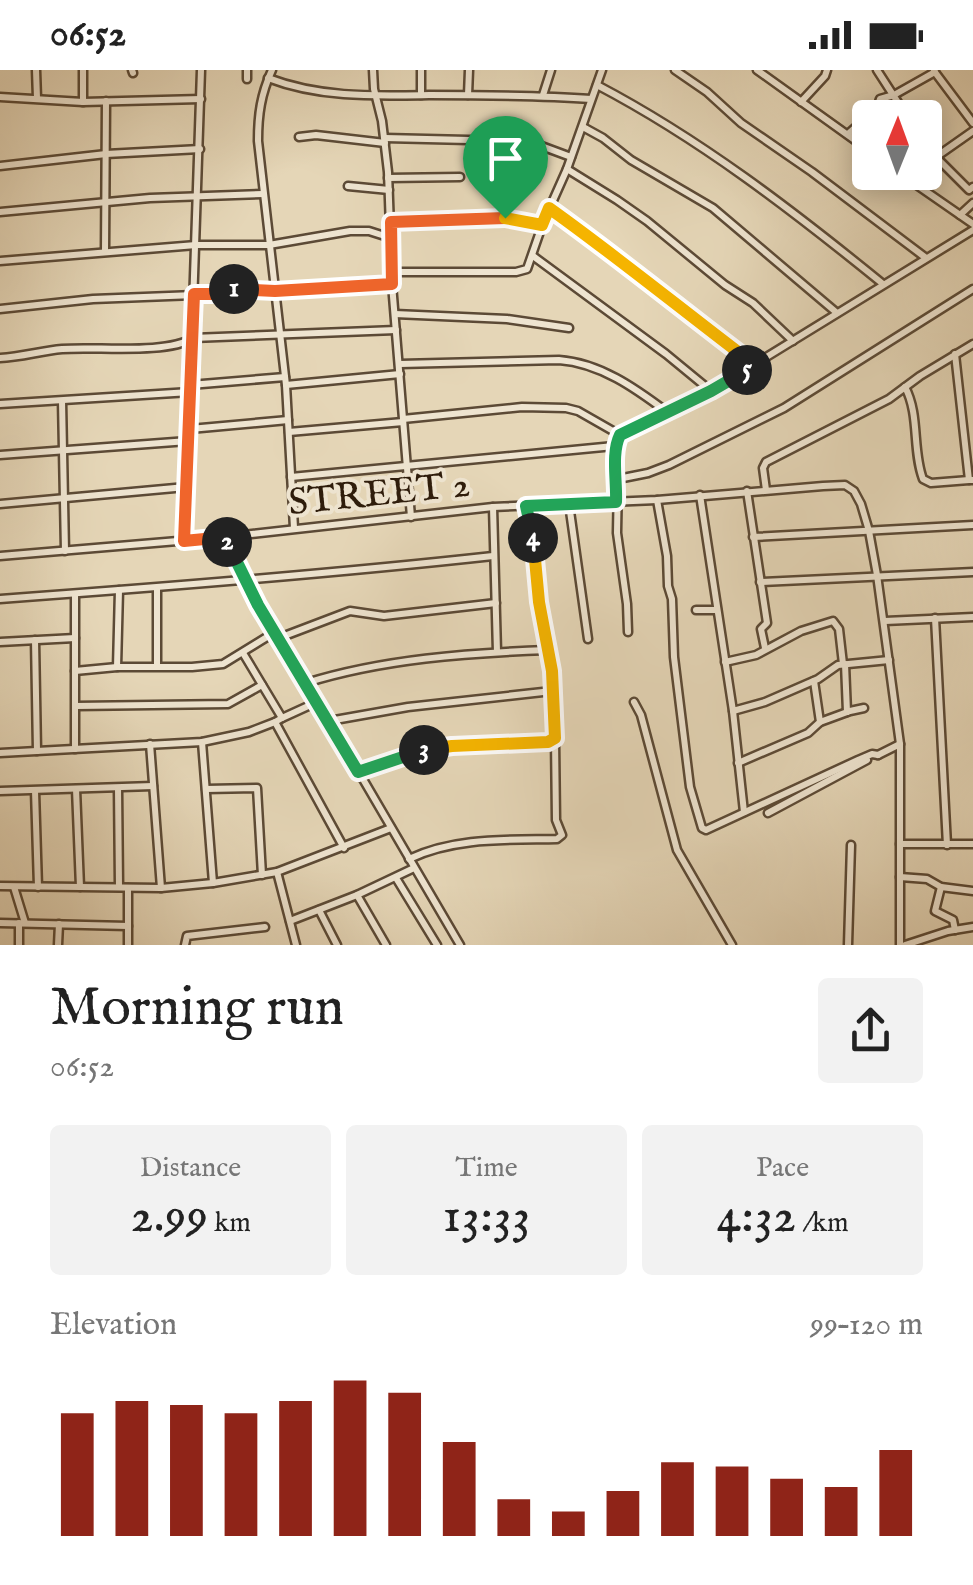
<!DOCTYPE html>
<meta charset="utf-8">
<style>
body{margin:0;font-family:"IM FELL English",serif;background:#f2f2f2;color:#222;height:100vh;display:flex;flex-direction:column;font-size:38px;white-space:nowrap}
*{box-sizing:border-box;margin:0}
p{font-size:32px;color:#767676}
.icon{flex:none;width:55px;height:55px;fill:none;stroke:currentColor;stroke-width:2;stroke-linecap:round;stroke-linejoin:round}
.map{position:relative;height:875px;overflow:hidden}
.sheet{display:flex;flex-direction:column;background:#fff;flex:1}
.sheet>*{flex:none}
.needle{width:65px;rotate:1deg}
.tools{position:absolute;left:852px;top:30px;display:grid;gap:20px}
.tools a{display:grid;place-items:center;width:90px;height:90px;border-radius:10px;background:#fff;box-shadow:0 5px 25px #0003;font-size:50px}
.pin{position:absolute;display:grid;place-items:center;width:85px;height:85px;color:#fff;margin:-102px -42px;border-radius:50% 50% 50% 0;rotate:-45deg;box-shadow:0 0 10px #0007}
.pin .icon{rotate:45deg}
.km{position:absolute;width:50px;height:50px;margin:-25px;border-radius:50%;background:#222;color:#fff;font-size:28px;line-height:50px;text-align:center}
.round{display:grid;place-items:center;flex:none;width:105px;height:105px;border-radius:10px;background:#f2f2f2}
.head{display:flex;align-items:center;justify-content:space-between;height:170px;padding:0 50px}
h1{font-size:55px;font-weight:600;line-height:75px}
.figures{display:grid;grid-template-columns:repeat(3,1fr);gap:15px;height:170px;padding:10px 50px}
.figures div{display:grid;align-content:center;border-radius:10px;background:#f2f2f2;text-align:center}
.figures b{font-size:50px;font-weight:600}
.figures small{font-size:28px;font-weight:400}
.figures p{font-size:28px}
.chart{height:280px;padding:20px 50px}
.chart p{display:flex;justify-content:space-between}
.chart svg{width:100%;height:180px;margin-top:10px;stroke:#8f2418;stroke-width:6}
.status{display:flex;justify-content:space-between;align-items:center;height:70px;padding:0 50px;background:#fff;direction:ltr}
.status svg{height:28px;fill:currentColor}
.map>svg:first-child{display:block}
.lines{fill:none;stroke-linecap:round;stroke-linejoin:round}
.minor-casing{stroke:#5c4a36;stroke-width:11}
.minor{stroke:#eee4d0;stroke-width:6}
.split-1-casing{stroke:#fff;stroke-width:20}
.split-2-casing{stroke:#fff;stroke-width:20}
.split-3-casing{stroke:#fff;stroke-width:20}
.split-4-casing{stroke:#fff;stroke-width:20}
.split-5-casing{stroke:#fff;stroke-width:20}
.split-6-casing{stroke:#fff;stroke-width:20}
.split-1{stroke:#f0652b;stroke-width:12}
.split-2{stroke:#f0652b;stroke-width:12}
.split-3{stroke:#22a559;stroke-width:12}
.split-4{stroke:#f5b400;stroke-width:12}
.split-5{stroke:#22a559;stroke-width:12}
.split-6{stroke:#f5b400;stroke-width:12}
.labels{text-anchor:middle;stroke-width:8;stroke-linejoin:round;paint-order:stroke}
.street-label{font-size:38px;fill:#2e1c0b;stroke:#eee4d0}
</style>
<div class="status"><b>06:52</b><svg viewBox="0 0 49 12"><path d="M0 12V9h3v3zM5 12V6h3v6zM10 12V3h3v9zM15 12V0h3v12zM26 1h20v11H26zM47 4h2v5h-2z"/></svg></div>
<div class="map">
<svg width="973" height="875" viewBox="0 0 973 875">
<rect width="100%" height="100%" fill="#e5d6b7"/>
<filter id="stains"><feTurbulence type="fractalNoise" baseFrequency=".002" numOctaves="4"/><feColorMatrix values="0 0 0 0 .2 0 0 0 0 .09 0 0 0 0 .02 0 0 0 .5 -.17"/></filter>
<radialGradient id="worn" r=".72"><stop offset=".6" stop-color="#630" stop-opacity="0"/><stop offset="1" stop-color="#630" stop-opacity=".3"/></radialGradient>
<g class="lines">
<!-- minor casing -->
<g class="minor-casing">
<g id="minor">
<polyline points="36,0 37,28"/>
<polyline points="83,0 83,32"/>
<polyline points="132,0 133,3"/>
<polyline points="247,0 247,9"/>
<path d="M272,0C261,24 258,44 258,71L286,315L294,458"/>
<polyline points="373,0 374,19 382,51 388,102 392,214 411,447"/>
<polyline points="675,0 707,22 741,53 812,102 926,188"/>
<polyline points="757,0 870,81"/>
<polyline points="877,0 908,48"/>
<polyline points="934,1 973,53"/>
<path d="M268,8C320,28 374,26 429,25C483,25 537,25 591,29"/>
<path d="M597,15C700,69 792,140 883,214"/>
<polyline points="421,25 421,0"/>
<polyline points="468,25 469,0"/>
<polyline points="543,25 551,0"/>
<polyline points="0,27 83,32 201,29"/>
<polyline points="801,32 825,6 827,0"/>
<polyline points="583,57 603,68 631,90 713,138 837,243"/>
<polyline points="848,64 877,38 880,29 894,25 935,2"/>
<polyline points="299,67 316,65 385,73"/>
<polyline points="385,68 515,71 536,74 571,87"/>
<polyline points="925,75 936,87 973,61"/>
<polyline points="936,87 969,120 973,117"/>
<polyline points="0,96 106,84 200,79"/>
<polyline points="567,99 617,130 647,151 725,215 753,233 793,271"/>
<polyline points="898,102 973,154"/>
<polyline points="388,108 460,107"/>
<polyline points="348,116 389,120"/>
<path d="M549,138C619,189 686,243 755,295"/>
<polyline points="0,142 150,128 263,124"/>
<polyline points="960,145 973,133"/>
<polyline points="391,152 505,149 542,155"/>
<polyline points="105,181 106,31"/>
<polyline points="533,186 666,284 711,321"/>
<polyline points="0,191 196,175 269,175 350,161 369,161 391,168"/>
<polyline points="392,202 516,202 527,199 543,153 567,99 602,0"/>
<polyline points="0,239 93,229 220,224 237,219 275,221 392,214"/>
<polyline points="395,244 507,249 569,258"/>
<polyline points="955,284 969,410 973,410"/>
<path d="M0,288C21,287 41,281 62,279C95,276 166,285 193,268L396,260"/>
<path d="M400,294L559,290C600,293 635,318 667,342"/>
<polyline points="190,315 285,307"/>
<polyline points="286,315 400,304"/>
<path d="M905,317C920,345 912,380 923,409L931,413L969,410"/>
<polyline points="62,331 65,481"/>
<polyline points="0,334 190,322"/>
<polyline points="403,349 522,337 566,338 578,341 620,365 711,321 973,160"/>
<polyline points="190,359 288,350"/>
<polyline points="289,362 403,352"/>
<polyline points="620,365 614,376 618,409 617,463 627,534 628,562"/>
<polyline points="0,385 188,371"/>
<polyline points="291,407 614,376"/>
<polyline points="618,409 648,403 669,395 784,338 973,219"/>
<polyline points="766,420 763,398 766,392 889,329 920,306 973,274"/>
<polyline points="747,421 767,553 761,559 765,578"/>
<polyline points="700,425 733,641 765,632 818,609 838,595 889,590"/>
<polyline points="657,430 667,486 668,516 672,529 674,587 690,717 702,758 706,760 858,690 872,684 878,685"/>
<polyline points="0,434 186,417"/>
<polyline points="569,434 588,569"/>
<polyline points="493,437 497,582"/>
<polyline points="225,467 258,535 329,651 460,875"/>
<polyline points="753,467 973,455"/>
<polyline points="185,471 201,0"/>
<polyline points="0,486 225,467 493,437 657,430 823,416 845,415 854,421 861,434 869,461 877,505 900,674 900,875"/>
<polyline points="760,512 973,502"/>
<polyline points="157,518 157,595"/>
<path d="M0,529C165,517 329,504 493,486"/>
<polyline points="696,540 717,540"/>
<polyline points="935,548 947,775"/>
<polyline points="885,551 973,547"/>
<polyline points="279,568 350,541 384,546 496,533"/>
<polyline points="35,570 37,681"/>
<polyline points="0,572 75,568"/>
<polyline points="243,583 282,648 275,652"/>
<polyline points="725,592 756,585 801,561 833,551 839,559 843,594"/>
<polyline points="845,594 847,642"/>
<polyline points="117,597 119,520"/>
<polyline points="75,601 117,597 192,597 223,594 275,562"/>
<path d="M306,613C383,589 467,583 548,580"/>
<polyline points="634,632 641,645 677,780 732,875"/>
<polyline points="76,636 228,634 262,615"/>
<polyline points="733,641 744,742"/>
<polyline points="282,648 317,632"/>
<polyline points="329,651 408,637 552,621"/>
<polyline points="820,652 850,641 864,638"/>
<polyline points="202,672 213,813 277,802 391,758"/>
<polyline points="75,679 75,524"/>
<polyline points="0,683 202,672 249,662 275,652 344,778"/>
<polyline points="878,685 900,674"/>
<polyline points="738,693 808,663 820,652 814,611"/>
<polyline points="358,702 419,681 452,676 548,672 555,668 553,601 539,532 533,470 526,436"/>
<polyline points="118,718 119,817"/>
<polyline points="76,719 80,817"/>
<polyline points="206,719 257,718 262,805"/>
<polyline points="0,721 153,716"/>
<polyline points="35,721 38,817"/>
<polyline points="768,743 867,690"/>
<polyline points="900,774 973,774"/>
<path d="M409,789C454,767 508,770 557,769L562,765L556,750L555,669"/>
<polyline points="277,802 296,875"/>
<polyline points="900,807 927,809 941,817 973,821"/>
<polyline points="396,808 437,875"/>
<polyline points="0,816 161,818 150,674"/>
<polyline points="14,817 25,853"/>
<polyline points="941,817 935,841 953,850 955,860"/>
<polyline points="161,818 213,813"/>
<polyline points="357,825 386,875"/>
<polyline points="319,840 337,875"/>
<polyline points="290,851 357,825 414,798"/>
<polyline points="0,853 128,856"/>
<polyline points="19,875 19,853"/>
<polyline points="58,875 59,854"/>
<polyline points="128,875 128,818"/>
<polyline points="185,875 187,866 265,857"/>
<polyline points="848,875 851,775"/>
<polyline points="905,875 948,861 973,857"/>
</g>
</g>
<!-- minor -->
<use href="#minor" class="minor"/>
</g>
<g class="lines">
<!-- split-1 casing -->
<g class="split-1-casing">
<polyline id="split-1" points="234,219 275,221 392,214 391,152 505,148"/>
</g>
<!-- split-2 casing -->
<g class="split-2-casing">
<polyline id="split-2" points="227,472 225,467 184,471 194,224 220,224 234,219"/>
</g>
<!-- split-3 casing -->
<g class="split-3-casing">
<polyline id="split-3" points="227,472 258,535 358,702 424,680"/>
</g>
<!-- split-4 casing -->
<g class="split-4-casing">
<polyline id="split-4" points="424,680 452,676 548,672 555,668 552,601 539,532 533,468"/>
</g>
<!-- split-5 casing -->
<g class="split-5-casing">
<path id="split-5" d="M533,468L526,436L616,432C617,411 611,383 620,365L711,321L747,300"/>
</g>
<!-- split-6 casing -->
<g class="split-6-casing">
<path id="split-6" d="M505,148L542,155L549,138C619,188 686,243 755,295L747,300"/>
</g>
<!-- split-1 -->
<use href="#split-1" class="split-1"/>
<!-- split-2 -->
<use href="#split-2" class="split-2"/>
<!-- split-3 -->
<use href="#split-3" class="split-3"/>
<!-- split-4 -->
<use href="#split-4" class="split-4"/>
<!-- split-5 -->
<use href="#split-5" class="split-5"/>
<!-- split-6 -->
<use href="#split-6" class="split-6"/>
</g>
<g class="labels">
<!-- street labels -->
<g class="street-label">
<text transform="translate(379 422) rotate(-6)" y="13">STREET 2</text>
</g>
</g>
<rect width="100%" height="100%" filter="url(#stains)"/>
<rect width="100%" height="100%" fill="url(#worn)"/>
</svg>
<div class="tools">
<a><svg class="needle" viewBox="-14 -14 28 28"><path d="M0-13l5 13h-10z" fill="#e53935"/><path d="M0 13l5-13h-10z" fill="#767676"/></svg></a>
</div>
<div class="pin" style="left:505px;top:148px;background:#1e9e55"><svg class="icon" aria-label="arrive" viewBox="0 0 24 24"><path d="M6 21V4h12l-3 4 3 4H6"/></svg></div>
<b class="km" style="left:234px;top:219px">1</b>
<b class="km" style="left:227px;top:472px">2</b>
<b class="km" style="left:424px;top:680px">3</b>
<b class="km" style="left:533px;top:468px">4</b>
<b class="km" style="left:747px;top:300px">5</b>
</div>
<section class="sheet">
<div class="head"><div><h1>Morning run</h1><p>06:52</p></div><a class="round"><svg class="icon" aria-label="share" viewBox="0 0 24 24"><path d="M12 15V3M7 8l5-5 5 5M5 13v7h14v-7"/></svg></a></div>
<div class="figures">
<div><p>Distance</p><b>2.99<small> km</small></b></div>
<div><p>Time</p><b>13:33</b></div>
<div><p>Pace</p><b>4:32<small> /km</small></b></div>
</div>
<div class="chart"><p><span>Elevation</span>99–120 m</p>
<svg viewBox="0 0 160 44" preserveAspectRatio="none"><path d="M5 44V14M15 44V11M25 44V12M35 44V14M45 44V11M55 44V6M65 44V9M75 44V21M85 44V35M95 44V38M105 44V33M115 44V26M125 44V27M135 44V30M145 44V32M155 44V23"/></svg>
</div>
</section>
